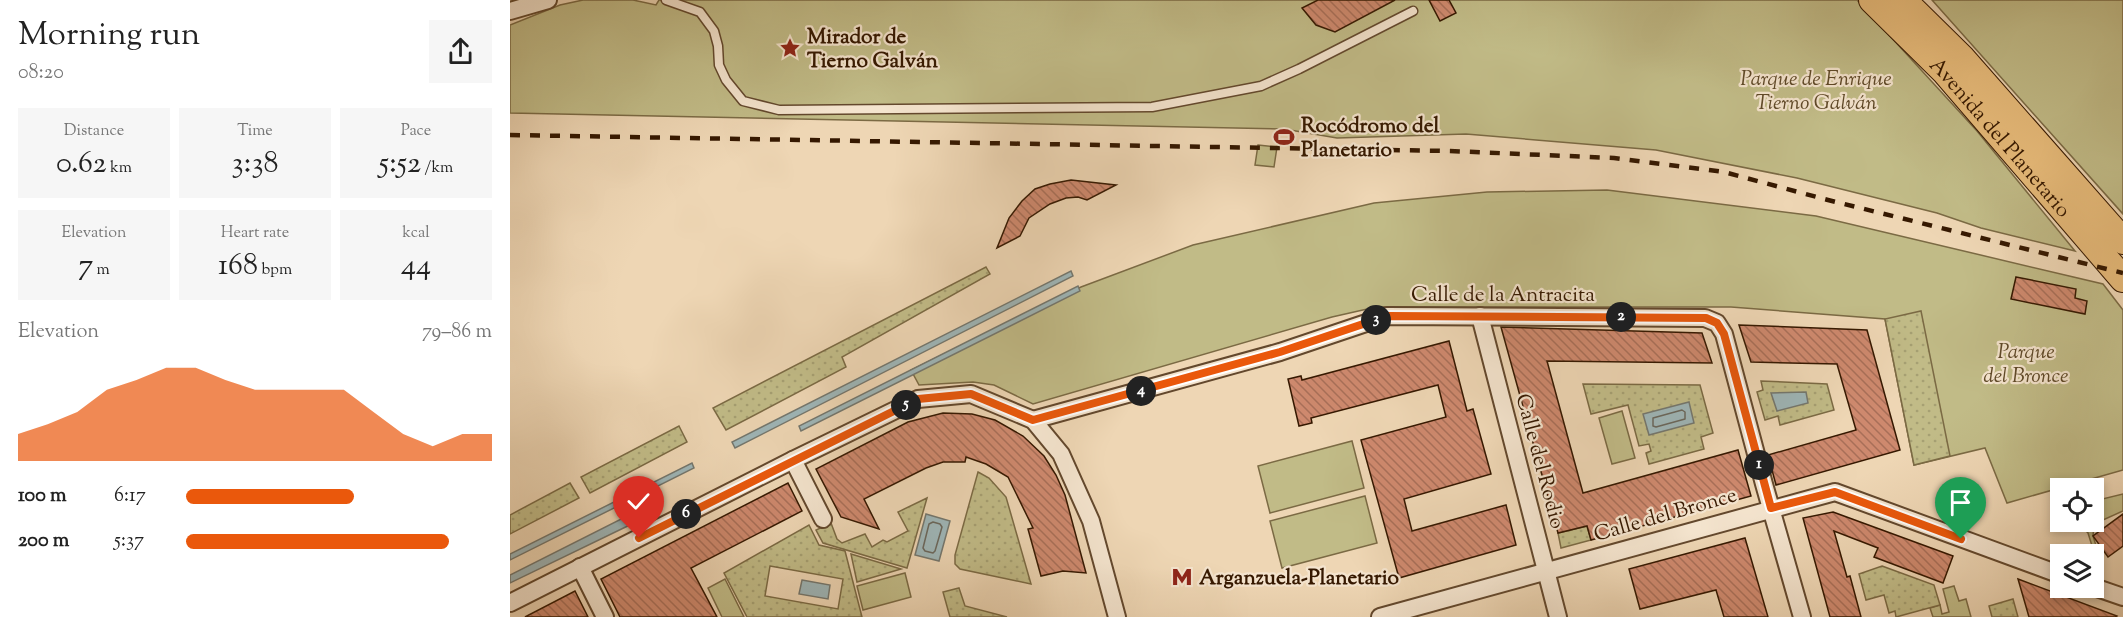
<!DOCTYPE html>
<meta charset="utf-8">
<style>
body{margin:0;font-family:"Sorts Mill Goudy",serif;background:#f6f6f6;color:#222;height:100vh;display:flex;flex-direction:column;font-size:22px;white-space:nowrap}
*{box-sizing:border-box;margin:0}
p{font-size:20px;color:#767676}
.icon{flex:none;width:33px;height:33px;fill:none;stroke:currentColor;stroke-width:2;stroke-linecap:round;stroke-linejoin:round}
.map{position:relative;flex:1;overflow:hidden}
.side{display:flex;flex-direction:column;background:#fff;width:510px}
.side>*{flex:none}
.controls{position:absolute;left:1540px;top:478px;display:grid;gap:12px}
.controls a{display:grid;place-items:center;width:54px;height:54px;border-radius:0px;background:#fff;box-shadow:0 3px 9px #0003;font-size:30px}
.pin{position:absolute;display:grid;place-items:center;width:51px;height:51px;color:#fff;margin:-62px -26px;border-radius:50% 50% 50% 0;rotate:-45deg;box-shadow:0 0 6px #0007}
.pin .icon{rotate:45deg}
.km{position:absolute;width:30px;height:30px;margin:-15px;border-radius:50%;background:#222;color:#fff;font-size:16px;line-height:30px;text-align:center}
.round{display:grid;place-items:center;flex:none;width:63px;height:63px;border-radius:0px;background:#f6f6f6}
.head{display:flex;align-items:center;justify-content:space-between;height:102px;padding:0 18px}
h1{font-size:33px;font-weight:600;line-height:45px}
.metrics{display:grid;grid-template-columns:repeat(3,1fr);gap:9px;height:102px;padding:6px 18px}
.metrics div{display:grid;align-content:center;border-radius:0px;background:#f6f6f6;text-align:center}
.metrics b{font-size:30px;font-weight:600}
.metrics small{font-size:16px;font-weight:400}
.metrics p{font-size:16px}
.chart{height:168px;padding:12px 18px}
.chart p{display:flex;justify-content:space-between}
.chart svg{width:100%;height:108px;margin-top:6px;fill:#ea580c;opacity:.7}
ul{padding:0 18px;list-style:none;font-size:20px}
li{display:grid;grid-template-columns:96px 72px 1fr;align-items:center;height:45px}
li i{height:15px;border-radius:8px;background:#ea580c}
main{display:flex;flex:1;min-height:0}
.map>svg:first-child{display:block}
.green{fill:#c1bb87;stroke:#7b6a44;stroke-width:1.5}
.garden{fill:url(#garden-dots);stroke:#7b6a44;stroke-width:1.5;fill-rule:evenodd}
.water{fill:#9eb6b8;stroke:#74776e;stroke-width:1.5}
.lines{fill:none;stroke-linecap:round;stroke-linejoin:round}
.shore{stroke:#6a675c;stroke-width:1.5}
.building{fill:url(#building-back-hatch);stroke:#351800;stroke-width:1.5}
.lane-casing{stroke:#63482d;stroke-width:11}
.street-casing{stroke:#63482d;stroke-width:20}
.primary-casing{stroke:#351800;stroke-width:28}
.lane{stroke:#f4e4ce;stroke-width:8}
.street{stroke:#f4e4ce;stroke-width:16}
.primary{stroke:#e7bb7a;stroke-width:26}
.rail{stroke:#351800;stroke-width:4.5;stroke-dasharray:10 10;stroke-linecap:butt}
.route-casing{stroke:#fff;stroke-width:12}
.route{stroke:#ea580c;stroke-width:8}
.labels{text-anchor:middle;stroke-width:4.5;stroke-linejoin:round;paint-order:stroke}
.poi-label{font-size:21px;font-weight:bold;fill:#351800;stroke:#f4e4ce;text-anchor:start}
.park-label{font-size:21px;font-style:italic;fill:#5f4928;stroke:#f4e4ce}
.street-label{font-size:21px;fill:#351800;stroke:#f4e4ce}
</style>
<main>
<section class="side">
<div class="head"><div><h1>Morning run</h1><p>08:20</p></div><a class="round"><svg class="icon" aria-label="share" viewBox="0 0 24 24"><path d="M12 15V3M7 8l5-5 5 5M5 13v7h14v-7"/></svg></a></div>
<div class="metrics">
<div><p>Distance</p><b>0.62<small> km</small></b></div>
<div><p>Time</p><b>3:38</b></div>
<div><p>Pace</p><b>5:52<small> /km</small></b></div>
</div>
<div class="metrics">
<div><p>Elevation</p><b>7<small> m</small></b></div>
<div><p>Heart rate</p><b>168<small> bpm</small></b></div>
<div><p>kcal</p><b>44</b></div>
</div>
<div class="chart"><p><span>Elevation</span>79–86 m</p>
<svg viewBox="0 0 160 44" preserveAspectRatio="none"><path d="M0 44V33L10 29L20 24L30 15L40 11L50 6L60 6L70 11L80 15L90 15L100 15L110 15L120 24L130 33L140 38L150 33L160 33V44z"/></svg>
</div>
<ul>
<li><b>100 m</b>6:17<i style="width:55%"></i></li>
<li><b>200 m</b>5:37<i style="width:86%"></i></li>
</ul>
</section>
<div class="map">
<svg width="1613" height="617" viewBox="0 0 1613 617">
<defs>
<pattern id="garden-dots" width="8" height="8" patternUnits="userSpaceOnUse" patternTransform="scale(1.5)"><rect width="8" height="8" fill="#c1bb87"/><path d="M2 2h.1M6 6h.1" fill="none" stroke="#a6a073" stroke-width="1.8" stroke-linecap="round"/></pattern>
<pattern id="building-back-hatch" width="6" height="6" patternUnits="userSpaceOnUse" patternTransform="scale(1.5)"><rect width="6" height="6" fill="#ce896e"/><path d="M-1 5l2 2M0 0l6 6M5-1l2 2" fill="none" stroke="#a86f58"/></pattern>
</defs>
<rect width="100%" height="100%" fill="#eed6b4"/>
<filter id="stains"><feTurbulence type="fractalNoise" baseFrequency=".00333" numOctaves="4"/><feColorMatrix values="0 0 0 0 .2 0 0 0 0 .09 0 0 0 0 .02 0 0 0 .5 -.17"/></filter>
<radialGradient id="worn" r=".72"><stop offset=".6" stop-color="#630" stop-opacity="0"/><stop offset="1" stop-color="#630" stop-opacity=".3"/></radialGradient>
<!-- green -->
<g class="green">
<polygon points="73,0 123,0 146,5 149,0 1347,0 1467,131 1565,251 1471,228 1427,213 1287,178 1146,150 956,134 827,138 774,129 0,113 0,25 50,5"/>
<polygon points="1422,0 1613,0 1613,214"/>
<polygon points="748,145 767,147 764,167 745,165"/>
<polygon points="1097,190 1306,216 1593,284 1613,310 1613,470 1497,503 1475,448 1404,465 1375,319 1221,307 866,307 822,317 523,404 484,385 463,382 409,385 401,370 571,287 683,245 864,203 977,192"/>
<polygon points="1112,411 1125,458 1102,464 1089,418"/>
<polygon points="842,441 854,488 760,513 748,466"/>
<polygon points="1613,494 1613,511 1584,524 1583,536 1592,565 1588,565 1578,533 1573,528 1573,522 1584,522 1584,501"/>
<polygon points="855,496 867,543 772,568 760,521"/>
<polygon points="395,573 401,597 353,610 347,586"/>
<polygon points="215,579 234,617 212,617 198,588"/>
<polygon points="1444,586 1449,601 1456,599 1461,617 1423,617 1420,608 1430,605 1432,614 1439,612 1433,589"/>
</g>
<!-- garden -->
<g class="garden">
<polygon points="476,267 480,274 332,357 336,367 216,430 203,408"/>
<polygon points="1411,311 1440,456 1404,465 1375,319"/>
<polygon points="1251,381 1317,384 1324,410 1270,425 1268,416 1255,420 1247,392 1253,390"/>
<polygon points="1073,384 1190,385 1203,433 1191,437 1194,449 1139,464 1136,453 1141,451 1139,444 1129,446 1118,405 1081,414"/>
<polygon points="169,426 177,442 80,493 71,477"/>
<polygon points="468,472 479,478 496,497 521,584 450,569 445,564 445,555"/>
<polygon points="60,483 69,498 0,534 0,515"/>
<polygon points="417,498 397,568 313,543 306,530 321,523 327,539 332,543 355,534 362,547 373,540 377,542 398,531 388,512"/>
<path d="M299,525L309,545L335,551L352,617H237L214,573ZM260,566L333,579L328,609L255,596Z"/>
<polygon points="1077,526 1081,540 1051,548 1048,533"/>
<polygon points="341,554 391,569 347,582"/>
<polygon points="1372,566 1424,585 1430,605 1386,617 1385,611 1379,613 1374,595 1356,600 1349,574"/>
<polygon points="449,588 455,606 497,617 440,617 433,592"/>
<polygon points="1503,599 1508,617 1482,617 1479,606"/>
</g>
<!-- water -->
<g class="water">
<polygon points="561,271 563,276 225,448 222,442"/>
<polygon points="568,286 570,291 291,431 289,426"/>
<polygon points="1296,392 1298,403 1267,411 1261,393"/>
<polygon points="1179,402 1184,423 1139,435 1133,414"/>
<polygon points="182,463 184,468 0,560 0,554"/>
<polygon points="127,511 130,520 0,583 0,575"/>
<polygon points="416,514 440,521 429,561 405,555"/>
<polygon points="292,580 320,585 318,599 289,594"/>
</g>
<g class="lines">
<!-- shore -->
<g class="shore">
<polygon points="1172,410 1175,412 1175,419 1146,427 1143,426 1143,418"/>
<polygon points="423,522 430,524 432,527 425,551 423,553 415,551 413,548 419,524"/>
</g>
</g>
<!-- building -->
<g class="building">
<polygon points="808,0 885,0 825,32 806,25 792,8"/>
<polygon points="919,0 939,0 946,13 930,21"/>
<polygon points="561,180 606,185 577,200 568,197 556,198 540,204 519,218 510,236 487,248 499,218 512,201 525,189 540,184"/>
<polygon points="1506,277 1566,289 1565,298 1577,301 1575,314 1501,299"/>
<polygon points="1229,325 1357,330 1390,450 1266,485 1258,455 1346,430 1327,364 1241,362"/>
<polygon points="991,327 1192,333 1202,363 1037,361 1073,493 1228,450 1241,496 1081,540 1077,526 1048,533"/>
<polygon points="939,341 957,411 963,409 981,474 894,499 902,531 996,505 1006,545 889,578 851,440 936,417 928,385 801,418 802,423 789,426 778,379 791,376 792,380"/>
<polygon points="433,413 462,414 485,420 513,436 534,456 546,475 555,495 576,573 553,571 531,576 518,529 523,528 498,477 476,464 456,457 455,462 433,462 416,468 354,499 369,529 331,517 306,469 398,422"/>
<polygon points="278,483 292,511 181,568 207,617 110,617 91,579"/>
<polygon points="1323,512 1443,556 1433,583 1364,557 1368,548 1324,531 1337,577 1340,576 1351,617 1320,617 1293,518"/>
<polygon points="1613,514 1613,546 1598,557 1583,536"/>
<polygon points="1235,538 1258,617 1214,617 1206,590 1130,609 1119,569"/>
<polygon points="1508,579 1607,616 1606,617 1519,617"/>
<polygon points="65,591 78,617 15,617"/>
</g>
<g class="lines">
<!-- lane casing -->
<g class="lane-casing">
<polyline id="lane" points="156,0 190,12 204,31 208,46 209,65 216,80 233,101 269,110 642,107 751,86 789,69 903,11"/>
</g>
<!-- street casing -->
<g class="street-casing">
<g id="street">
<polyline points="0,11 38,0"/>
<polyline points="970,316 1048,617"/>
<polyline points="523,420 770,352 877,316 1195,318 1207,323 1214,334 1254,484 1292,617"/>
<polyline points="283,460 313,519"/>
<polyline points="70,567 95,617"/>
<polyline points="1584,587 1613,597"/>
<polyline points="0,603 283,460 408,399 461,394 523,420 551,454 581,521 607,617"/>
<polyline points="870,617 1325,492 1551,575"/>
</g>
</g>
<!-- primary casing -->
<g class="primary-casing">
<g id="primary">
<path id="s1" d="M1362,0L1435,72L1613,279"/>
<polyline points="1393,0 1452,58 1613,241"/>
</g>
</g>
<!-- lane -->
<use href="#lane" class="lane"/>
<!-- street -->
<use href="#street" class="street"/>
<!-- primary -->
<use href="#primary" class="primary"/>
<!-- rail -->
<polyline class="rail" points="0,135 940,151 1104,158 1214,172 1318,200 1613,273"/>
</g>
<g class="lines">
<!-- route casing -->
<g class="route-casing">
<polyline id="route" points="129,538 408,399 461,394 523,420 770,352 877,316 1196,318 1207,323 1214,334 1261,508 1325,492 1451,539"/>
</g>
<!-- route -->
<use href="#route" class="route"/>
</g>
<!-- icons -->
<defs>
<g id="sight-bare" transform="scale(1.62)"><path d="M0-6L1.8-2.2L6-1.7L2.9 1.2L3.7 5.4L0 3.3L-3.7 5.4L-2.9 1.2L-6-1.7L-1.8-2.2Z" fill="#8f2418" stroke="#f4e4ce" stroke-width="2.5" paint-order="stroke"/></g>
<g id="stadium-bare" transform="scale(1.62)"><path d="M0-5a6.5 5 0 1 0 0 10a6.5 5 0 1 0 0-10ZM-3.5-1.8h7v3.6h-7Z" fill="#8f2418" stroke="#f4e4ce" stroke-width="2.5" paint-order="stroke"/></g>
<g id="metro-bare" transform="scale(1.62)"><path d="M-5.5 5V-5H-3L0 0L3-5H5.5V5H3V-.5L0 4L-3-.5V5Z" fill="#8f2418" stroke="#f4e4ce" stroke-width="2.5" paint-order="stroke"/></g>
</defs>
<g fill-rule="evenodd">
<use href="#sight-bare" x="280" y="48"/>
<use href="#stadium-bare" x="774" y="137"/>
<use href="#metro-bare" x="672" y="577"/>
</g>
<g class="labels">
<!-- poi labels -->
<g class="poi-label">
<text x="297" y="43">Mirador de<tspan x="297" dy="24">Tierno Galván</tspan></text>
<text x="791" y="132">Rocódromo del<tspan x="791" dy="24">Planetario</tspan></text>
<text x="689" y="584">Arganzuela-Planetario</text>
</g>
<!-- park labels -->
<g class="park-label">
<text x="1306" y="85">Parque de Enrique<tspan x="1306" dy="24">Tierno Galván</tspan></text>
<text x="1516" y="358">Parque<tspan x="1516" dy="24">del Bronce</tspan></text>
</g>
<!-- street labels -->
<g class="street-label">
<text dy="7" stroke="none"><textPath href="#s1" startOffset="188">Avenida del Planetario</textPath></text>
<text x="993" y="301">Calle de la Antracita</text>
<text transform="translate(1031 461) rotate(75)" y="7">Calle del Rodio</text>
<text transform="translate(1155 514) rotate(-16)" y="7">Calle del Bronce</text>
</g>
</g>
<rect width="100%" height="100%" filter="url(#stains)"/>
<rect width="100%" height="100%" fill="url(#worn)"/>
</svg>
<div class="controls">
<a><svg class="icon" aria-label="locate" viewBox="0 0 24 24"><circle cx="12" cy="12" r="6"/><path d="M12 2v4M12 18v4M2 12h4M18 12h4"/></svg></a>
<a><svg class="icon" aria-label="layers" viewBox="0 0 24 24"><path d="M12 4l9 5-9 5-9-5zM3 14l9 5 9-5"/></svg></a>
</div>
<div class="pin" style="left:1451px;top:539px;background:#1e9e55"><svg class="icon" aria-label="arrive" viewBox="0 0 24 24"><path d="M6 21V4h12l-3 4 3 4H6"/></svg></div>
<div class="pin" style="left:129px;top:538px;background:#d93025"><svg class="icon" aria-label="check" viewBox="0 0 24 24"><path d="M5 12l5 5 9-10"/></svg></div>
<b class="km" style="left:1249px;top:465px">1</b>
<b class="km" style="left:1111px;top:317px">2</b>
<b class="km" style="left:866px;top:320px">3</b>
<b class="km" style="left:631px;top:391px">4</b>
<b class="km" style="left:396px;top:405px">5</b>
<b class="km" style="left:176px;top:514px">6</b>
</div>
</main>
